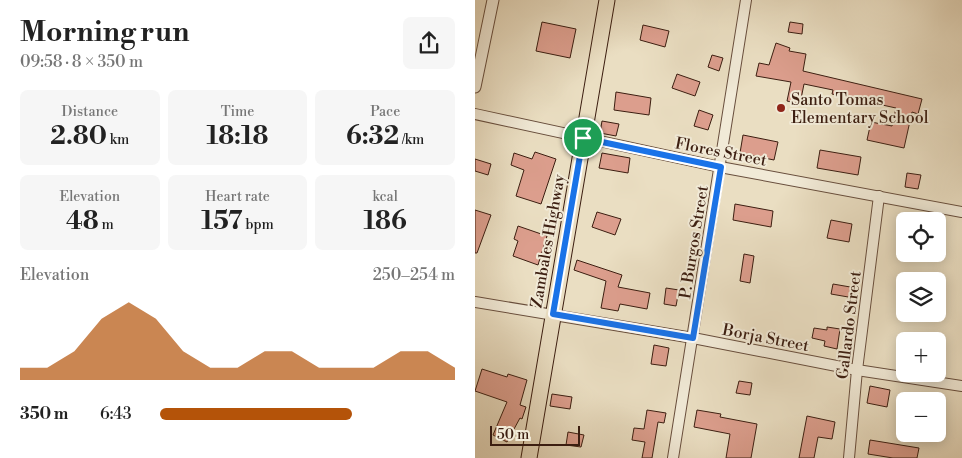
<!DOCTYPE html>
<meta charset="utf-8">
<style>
body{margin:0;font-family:"Libre Bodoni",serif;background:#f6f6f6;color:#222;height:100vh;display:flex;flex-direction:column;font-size:19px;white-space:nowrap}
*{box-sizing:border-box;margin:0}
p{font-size:16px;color:#767676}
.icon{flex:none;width:28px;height:28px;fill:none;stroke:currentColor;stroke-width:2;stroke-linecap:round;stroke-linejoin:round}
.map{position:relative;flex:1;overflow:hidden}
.sheet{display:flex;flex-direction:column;background:#fff;width:475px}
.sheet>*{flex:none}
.buttons{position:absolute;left:421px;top:212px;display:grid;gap:10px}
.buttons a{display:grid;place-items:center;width:50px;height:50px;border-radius:8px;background:#fff;box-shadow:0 2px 12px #0003;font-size:25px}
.scale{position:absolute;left:15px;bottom:12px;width:90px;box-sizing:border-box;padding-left:5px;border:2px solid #3c1e11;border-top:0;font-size:14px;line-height:18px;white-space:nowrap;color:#3c1e11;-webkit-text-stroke:4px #f1ead7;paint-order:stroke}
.pin{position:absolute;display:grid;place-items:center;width:42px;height:42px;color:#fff;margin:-21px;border:2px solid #fff;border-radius:50%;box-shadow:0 1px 5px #0007}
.round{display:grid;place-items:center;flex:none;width:52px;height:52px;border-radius:8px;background:#f6f6f6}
.overview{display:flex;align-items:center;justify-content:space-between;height:85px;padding:0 20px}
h1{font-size:28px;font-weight:800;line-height:38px}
.stats{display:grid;grid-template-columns:repeat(3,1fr);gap:8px;height:85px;padding:5px 20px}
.stats div{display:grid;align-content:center;border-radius:8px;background:#f6f6f6;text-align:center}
.stats b{font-size:25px;font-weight:800}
.stats small{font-size:14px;font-weight:400}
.stats p{font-size:14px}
.chart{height:140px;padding:10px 20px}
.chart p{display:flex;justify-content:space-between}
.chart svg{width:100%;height:90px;margin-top:5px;fill:#b45309;opacity:.7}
ul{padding:0 20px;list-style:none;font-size:16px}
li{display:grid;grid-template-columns:80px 60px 1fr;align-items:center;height:38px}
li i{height:12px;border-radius:6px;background:#b45309}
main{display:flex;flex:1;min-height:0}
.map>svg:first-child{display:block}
.building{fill:#dc9e8d;stroke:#3c1e11}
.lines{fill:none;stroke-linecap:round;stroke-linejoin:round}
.minor-casing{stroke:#684e3d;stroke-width:12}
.tertiary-casing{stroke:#684e3d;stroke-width:13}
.primary-casing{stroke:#3c1e11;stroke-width:17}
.minor{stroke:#f1ead7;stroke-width:10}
.tertiary{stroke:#f1ead7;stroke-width:11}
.primary{stroke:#eadec2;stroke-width:15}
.route-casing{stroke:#fff;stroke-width:10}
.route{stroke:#1a73e8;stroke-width:6}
.poi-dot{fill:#8f2418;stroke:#f1ead7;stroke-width:2}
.labels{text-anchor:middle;stroke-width:4;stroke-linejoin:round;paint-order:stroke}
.poi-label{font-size:16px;fill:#3c1e11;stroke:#f1ead7;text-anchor:start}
.street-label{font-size:16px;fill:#3c1e11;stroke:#f1ead7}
</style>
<main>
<section class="sheet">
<div class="overview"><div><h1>Morning run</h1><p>09:58 · 8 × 350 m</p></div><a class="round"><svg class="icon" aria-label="share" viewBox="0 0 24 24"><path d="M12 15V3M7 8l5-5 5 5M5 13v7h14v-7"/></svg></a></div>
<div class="stats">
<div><p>Distance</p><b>2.80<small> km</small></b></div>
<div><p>Time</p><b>18:18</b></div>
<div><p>Pace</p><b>6:32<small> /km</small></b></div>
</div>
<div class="stats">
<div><p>Elevation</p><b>48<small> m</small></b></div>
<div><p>Heart rate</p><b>157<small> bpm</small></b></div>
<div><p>kcal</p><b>186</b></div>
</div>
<div class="chart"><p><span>Elevation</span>250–254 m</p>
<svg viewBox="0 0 160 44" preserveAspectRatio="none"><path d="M0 44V38L10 38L20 30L30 14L40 6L50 14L60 30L70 38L80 38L90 30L100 30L110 38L120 38L130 38L140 30L150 30L160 38V44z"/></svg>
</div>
<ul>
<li><b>350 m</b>6:43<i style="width:65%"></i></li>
</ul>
</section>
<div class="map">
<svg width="487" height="458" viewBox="0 0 487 458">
<rect width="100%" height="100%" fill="#eadec2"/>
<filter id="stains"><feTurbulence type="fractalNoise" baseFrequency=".004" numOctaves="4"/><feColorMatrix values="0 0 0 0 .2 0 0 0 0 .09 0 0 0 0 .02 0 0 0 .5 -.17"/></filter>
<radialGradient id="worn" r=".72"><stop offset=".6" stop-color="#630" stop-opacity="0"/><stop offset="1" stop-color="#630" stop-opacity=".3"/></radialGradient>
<!-- building -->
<g class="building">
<polygon points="67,22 101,29 95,58 61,51"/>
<polygon points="315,22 328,24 327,34 313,32"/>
<polygon points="168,25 194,31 190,47 165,40"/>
<polygon points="301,43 315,48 314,51 331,54 328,71 447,99 443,114 437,112 429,148 392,140 396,122 417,126 421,108 357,94 358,90 329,84 325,104 312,101 316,82 281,76 284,63 294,65"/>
<polygon points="237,55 248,58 244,71 233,67"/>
<polygon points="202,74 225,82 220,96 197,88"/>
<polygon points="141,92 176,98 174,115 139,110"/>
<polygon points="224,110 238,115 233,130 219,126"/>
<polygon points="127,121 144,124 141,136 125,133"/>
<polygon points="268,135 303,142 299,160 265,153"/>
<polygon points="345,150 386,157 383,175 342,168"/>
<polygon points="60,152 81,159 66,204 41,196 49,170 36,165 39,153 57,159"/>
<polygon points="127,153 155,158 153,173 124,168"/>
<polygon points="0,159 16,164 13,175 0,171"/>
<polygon points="432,173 446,175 443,189 430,187"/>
<polygon points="260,204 298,211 296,227 258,220"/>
<polygon points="0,210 16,215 2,253 0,253"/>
<polygon points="122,212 146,219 140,235 117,227"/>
<polygon points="356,220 377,224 374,242 352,238"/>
<polygon points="43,226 72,236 63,265 38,256 43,241 39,239"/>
<polygon points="269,254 279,256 275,283 265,281"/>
<polygon points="102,260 147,275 143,287 175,293 172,309 145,304 143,311 126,308 131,281 99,270"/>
<polygon points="358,284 381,288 379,298 356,294"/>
<polygon points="191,288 204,290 201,306 189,304"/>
<polygon points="352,327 365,329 362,349 349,346 350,341 337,338 339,328 352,330"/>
<polygon points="179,345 194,348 191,366 176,364"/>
<polygon points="7,369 32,377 33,374 52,380 45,405 51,407 47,419 45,418 32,442 18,435 32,402 0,391"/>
<polygon points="264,381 277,383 275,395 261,393"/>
<polygon points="395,386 415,390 412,407 392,403"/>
<polygon points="77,394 97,397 95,409 75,406"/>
<polygon points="172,410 191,413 189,423 183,422 177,458 167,458 170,442 157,440 159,428 169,429"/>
<polygon points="222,410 246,414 245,417 282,424 276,458 251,458 255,434 219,427"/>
<polygon points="332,416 360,422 357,439 343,437 339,458 324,458"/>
<polygon points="93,432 109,435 106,447 91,445"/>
<polygon points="395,440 444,448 442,458 418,458 393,454"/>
</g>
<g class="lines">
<!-- minor casing -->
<g class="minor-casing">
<g id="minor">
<polyline points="0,114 245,167 487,212"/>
<polyline points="0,302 218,338 382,370 487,386"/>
<polyline points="198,458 271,0"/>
<polyline points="374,458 382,370 404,196"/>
</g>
</g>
<!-- tertiary casing -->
<g class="tertiary-casing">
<polyline id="tertiary" points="0,87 18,0"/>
</g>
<!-- primary casing -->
<g class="primary-casing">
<polyline id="primary" points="54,458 132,0"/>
</g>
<!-- minor -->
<use href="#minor" class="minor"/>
<!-- tertiary -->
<use href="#tertiary" class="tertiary"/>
<!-- primary -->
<use href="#primary" class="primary"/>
</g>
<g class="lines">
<!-- route casing -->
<g class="route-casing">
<polygon id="route" points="108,138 246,167 218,338 78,314"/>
</g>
<!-- route -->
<use href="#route" class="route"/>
</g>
<!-- markers -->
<circle class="poi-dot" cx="306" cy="108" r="5"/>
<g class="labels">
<!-- poi labels -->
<g class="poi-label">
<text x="316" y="105">Santo Tomas<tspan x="316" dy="18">Elementary School</tspan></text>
</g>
<!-- street labels -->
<g class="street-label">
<text transform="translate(246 151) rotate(11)" y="6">Flores Street</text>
<text transform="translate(72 241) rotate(-80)" y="6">Zambales Highway</text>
<text transform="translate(218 242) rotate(-81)" y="6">P. Burgos Street</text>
<text transform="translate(373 325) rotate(-83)" y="6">Gallardo Street</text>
<text transform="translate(291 337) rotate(11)" y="6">Borja Street</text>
</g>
</g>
<rect width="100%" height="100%" filter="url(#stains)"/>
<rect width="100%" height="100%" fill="url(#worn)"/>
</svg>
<div class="buttons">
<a><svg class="icon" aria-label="locate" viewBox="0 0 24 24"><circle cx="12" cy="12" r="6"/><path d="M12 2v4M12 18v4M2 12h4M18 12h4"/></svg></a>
<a><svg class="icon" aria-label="layers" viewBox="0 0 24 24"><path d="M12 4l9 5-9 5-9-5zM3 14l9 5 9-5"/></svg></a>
<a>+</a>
<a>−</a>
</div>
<div class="scale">50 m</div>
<div class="pin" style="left:108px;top:138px;background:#1e9e55"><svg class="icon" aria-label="arrive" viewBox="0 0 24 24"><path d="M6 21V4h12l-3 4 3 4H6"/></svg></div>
</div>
</main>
